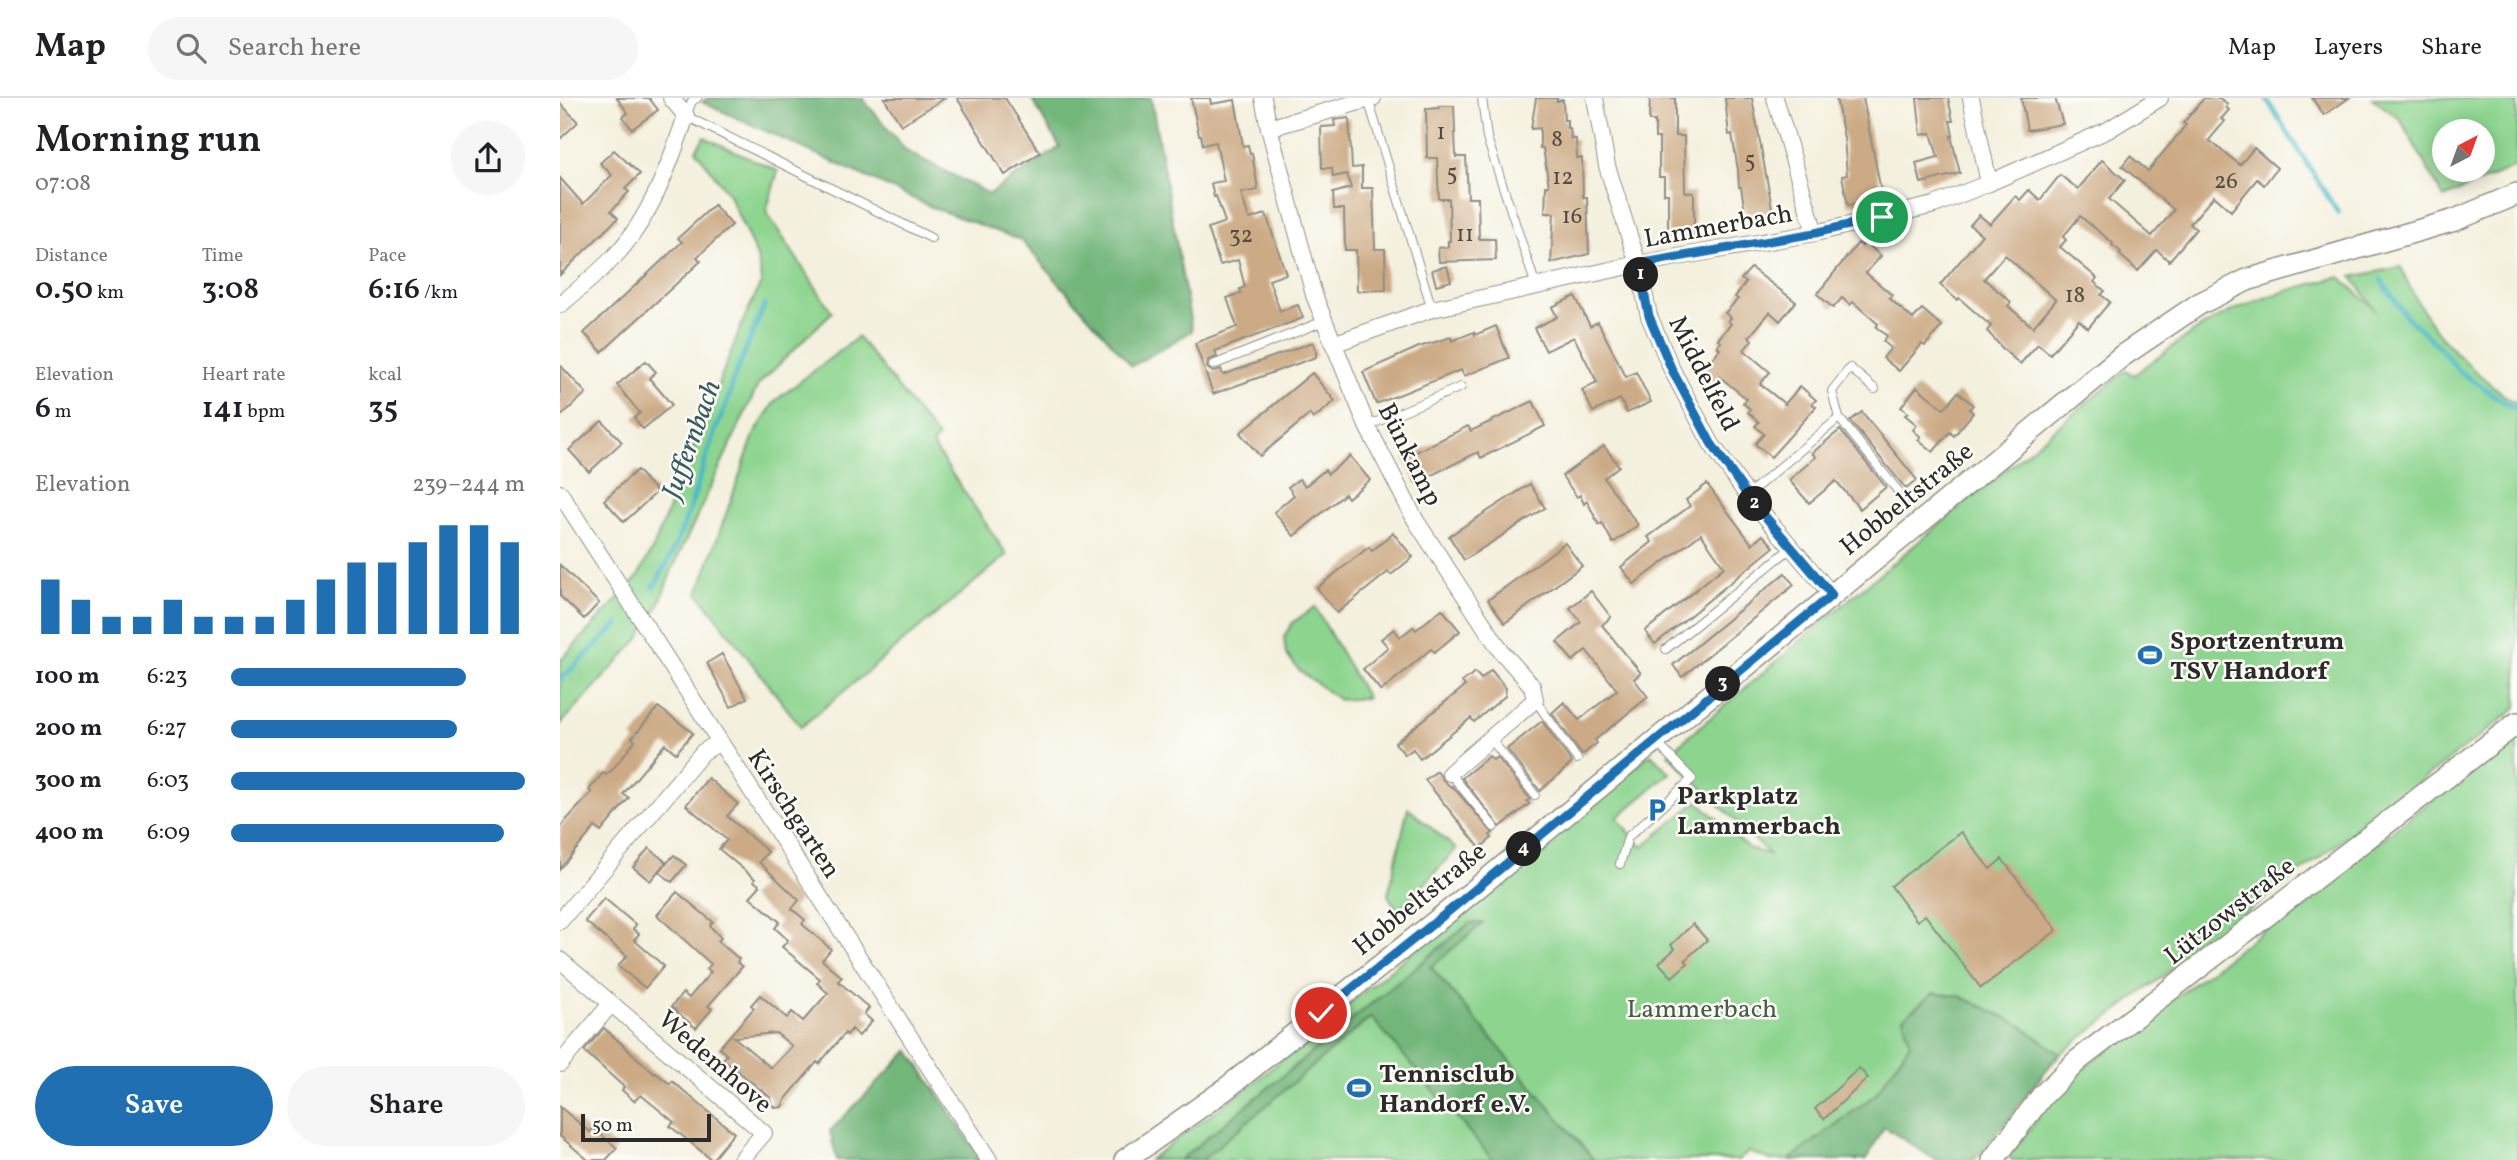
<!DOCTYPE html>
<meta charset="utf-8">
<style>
body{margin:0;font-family:Vollkorn,serif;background:#f6f6f6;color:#202124;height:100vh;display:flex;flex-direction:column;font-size:26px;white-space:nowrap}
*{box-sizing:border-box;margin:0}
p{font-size:23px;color:#757577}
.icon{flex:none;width:38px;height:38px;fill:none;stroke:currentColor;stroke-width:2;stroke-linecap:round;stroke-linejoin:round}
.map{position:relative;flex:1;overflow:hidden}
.details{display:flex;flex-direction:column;background:#fff;width:560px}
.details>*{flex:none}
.needle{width:46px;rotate:41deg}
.tools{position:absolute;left:1872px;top:21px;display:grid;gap:14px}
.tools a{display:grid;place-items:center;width:63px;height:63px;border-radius:50%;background:#fff;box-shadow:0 4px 18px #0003;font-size:35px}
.scale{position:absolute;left:21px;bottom:18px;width:130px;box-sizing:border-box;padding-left:7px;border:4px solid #2b2b2b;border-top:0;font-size:19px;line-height:24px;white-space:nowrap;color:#2b2b2b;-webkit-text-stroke:5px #fdfcf7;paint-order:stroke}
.pin{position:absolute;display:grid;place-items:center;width:60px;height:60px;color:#fff;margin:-30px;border:4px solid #fff;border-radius:50%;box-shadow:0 2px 7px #0007}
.km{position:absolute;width:35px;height:35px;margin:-18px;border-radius:50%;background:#222;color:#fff;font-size:19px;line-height:35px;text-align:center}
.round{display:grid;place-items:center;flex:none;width:74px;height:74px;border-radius:37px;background:#f6f6f6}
.overview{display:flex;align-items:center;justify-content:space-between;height:119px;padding:0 35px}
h1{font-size:38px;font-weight:600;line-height:52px}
.metrics{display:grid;grid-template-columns:repeat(3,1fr);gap:10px;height:119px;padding:7px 35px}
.metrics div{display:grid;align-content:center}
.metrics b{font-size:30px;font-weight:600}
.metrics small{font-size:19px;font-weight:400}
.metrics p{font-size:19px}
.chart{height:196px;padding:14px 35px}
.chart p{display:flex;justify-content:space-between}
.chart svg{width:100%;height:126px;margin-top:7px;stroke:#1f6fb2;stroke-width:6}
.primary-button{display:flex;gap:14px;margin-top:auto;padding:14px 35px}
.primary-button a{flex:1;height:80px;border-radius:42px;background:#1f6fb2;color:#fff;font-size:28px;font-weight:600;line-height:80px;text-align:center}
.primary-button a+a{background:#f6f6f6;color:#202124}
ul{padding:0 35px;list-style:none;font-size:23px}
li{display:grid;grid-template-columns:112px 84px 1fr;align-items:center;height:52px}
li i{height:18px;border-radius:9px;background:#1f6fb2}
header{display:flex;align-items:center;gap:42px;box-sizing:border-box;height:98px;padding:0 35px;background:#fff;border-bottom:2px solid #e0e0e0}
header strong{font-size:33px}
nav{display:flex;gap:38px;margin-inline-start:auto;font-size:24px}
.search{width:490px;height:63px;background:#f6f6f6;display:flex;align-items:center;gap:18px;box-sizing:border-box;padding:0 24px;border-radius:38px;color:#757577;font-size:26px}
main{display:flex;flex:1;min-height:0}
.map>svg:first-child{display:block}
.green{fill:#8dd48f;stroke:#5c805d;stroke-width:2;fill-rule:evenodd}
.forest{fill:#72b67a;stroke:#4e7052;stroke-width:2}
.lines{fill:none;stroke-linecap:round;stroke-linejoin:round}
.stream{stroke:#4cb9c6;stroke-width:5}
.building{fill:#ccaa85;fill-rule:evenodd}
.lane-casing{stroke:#908e84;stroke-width:10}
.street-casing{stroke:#908e84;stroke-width:18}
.secondary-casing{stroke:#908e84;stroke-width:24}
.lane{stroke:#fff;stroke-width:8}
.street{stroke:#fff;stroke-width:16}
.secondary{stroke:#fff;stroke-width:21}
.route-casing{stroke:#fff;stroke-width:14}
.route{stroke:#1f6fb2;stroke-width:9}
.labels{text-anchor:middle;stroke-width:5;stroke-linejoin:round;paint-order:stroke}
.number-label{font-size:23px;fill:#534b42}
.street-label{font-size:26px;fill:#2b2b2b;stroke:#fdfcf7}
.poi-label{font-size:26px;font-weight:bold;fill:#2b2b2b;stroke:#fdfcf7;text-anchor:start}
.park-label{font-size:26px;fill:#485e49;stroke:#fdfcf7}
.water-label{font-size:28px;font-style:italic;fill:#375d61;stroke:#fdfcf7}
</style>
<header>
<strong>Map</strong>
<div class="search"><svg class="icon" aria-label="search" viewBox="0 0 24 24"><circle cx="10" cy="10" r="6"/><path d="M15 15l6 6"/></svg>Search here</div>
<nav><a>Map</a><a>Layers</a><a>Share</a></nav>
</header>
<main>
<section class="details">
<div class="overview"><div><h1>Morning run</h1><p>07:08</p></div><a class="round"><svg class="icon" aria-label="share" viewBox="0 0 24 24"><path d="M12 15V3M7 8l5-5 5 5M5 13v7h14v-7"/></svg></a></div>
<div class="metrics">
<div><p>Distance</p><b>0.50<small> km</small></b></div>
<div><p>Time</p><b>3:08</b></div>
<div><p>Pace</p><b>6:16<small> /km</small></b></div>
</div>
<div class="metrics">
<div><p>Elevation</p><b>6<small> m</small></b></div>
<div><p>Heart rate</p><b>141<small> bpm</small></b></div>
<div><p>kcal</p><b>35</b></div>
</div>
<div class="chart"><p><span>Elevation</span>239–244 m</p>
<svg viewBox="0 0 160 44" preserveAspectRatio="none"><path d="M5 44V25M15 44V32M25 44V38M35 44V38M45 44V32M55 44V38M65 44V38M75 44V38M85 44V32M95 44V25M105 44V19M115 44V19M125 44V12M135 44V6M145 44V6M155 44V12"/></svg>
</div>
<ul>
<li><b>100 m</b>6:23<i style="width:80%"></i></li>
<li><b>200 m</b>6:27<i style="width:77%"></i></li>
<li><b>300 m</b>6:03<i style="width:100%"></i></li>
<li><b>400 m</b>6:09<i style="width:93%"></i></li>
</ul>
<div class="primary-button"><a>Save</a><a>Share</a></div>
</section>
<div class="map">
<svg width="1957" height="1062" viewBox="0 0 1957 1062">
<rect width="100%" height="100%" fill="#fdfcf7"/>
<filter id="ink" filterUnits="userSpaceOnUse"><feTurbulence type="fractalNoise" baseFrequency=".0143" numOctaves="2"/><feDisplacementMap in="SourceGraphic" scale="14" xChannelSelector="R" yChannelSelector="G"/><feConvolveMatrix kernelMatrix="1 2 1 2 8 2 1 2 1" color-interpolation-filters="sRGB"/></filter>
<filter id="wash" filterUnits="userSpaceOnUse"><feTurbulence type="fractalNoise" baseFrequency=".00686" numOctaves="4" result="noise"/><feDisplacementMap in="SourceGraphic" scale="28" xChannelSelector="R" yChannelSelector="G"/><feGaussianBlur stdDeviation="1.57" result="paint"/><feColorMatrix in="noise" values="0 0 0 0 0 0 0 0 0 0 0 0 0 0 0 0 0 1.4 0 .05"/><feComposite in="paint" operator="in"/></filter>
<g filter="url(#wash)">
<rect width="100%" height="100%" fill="#f4f0de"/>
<!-- green -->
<g class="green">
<path d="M1812,0H1957V68L1884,100L1840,21ZM1885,33H1923V72H1885Z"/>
<polygon points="144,39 218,73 206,114 272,214 198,287 111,474 98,509 77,543 0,627 0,563 77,480 94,448 184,221 202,183 197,159 169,97 136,52"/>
<path d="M1841,169C1866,231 1898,261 1950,302L1957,305V610L1500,956L1459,926L1400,898L1373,895L1343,920L1350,945L1315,997L1229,1062H1210L1189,1054L1179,1062H1034L871,869L910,825L620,1062H589L690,988L1091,656L1110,675L1057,720L1082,749L1138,703L1188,750L1210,757L1108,656L1286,504L1565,273L1574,277C1604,255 1634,231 1668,215C1704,198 1742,188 1780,179L1816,212L1792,179Z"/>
<polygon points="298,239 378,340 372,346 447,457 241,629 138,495 194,337 215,303"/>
<polygon points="755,509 807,600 779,602 739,572 726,556 724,539 732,525"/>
<polygon points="1957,637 1957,1062 1452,1062 1449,1059 1490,1004 1525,969"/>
<polygon points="848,710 896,751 852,800 837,812 828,797"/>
<polygon points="811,918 933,1062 642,1062"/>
</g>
<!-- forest -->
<g class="forest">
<polygon points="148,0 302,0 346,53 429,96 500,49 471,0 591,0 632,233 572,268 461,142 374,110 142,4"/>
<polygon points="910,825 923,825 871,869 1034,1062 933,1062 811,919 642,1062 620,1062"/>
<path d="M1373,895L1400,898L1459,926L1500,956C1469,990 1446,1030 1414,1062H1376L1324,1029L1306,1062H1229L1315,997L1350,945L1343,920Z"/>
<polygon points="349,952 422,1062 277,1062 270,1033"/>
</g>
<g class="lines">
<!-- stream -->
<g class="stream">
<polyline points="1706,0 1778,115"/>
<polyline points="1821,182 1845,217 1881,251 1898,272 1957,313"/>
<path d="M93,489C122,447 136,388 153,339C159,321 170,303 172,284L205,206"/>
<polyline points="0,582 58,526"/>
</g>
</g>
<g id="blocks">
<!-- building -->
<g class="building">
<polygon points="57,0 89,0 98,12 72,31 63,19 68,15"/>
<polygon points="324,0 385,0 341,27"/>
<polygon points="397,0 445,0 480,55 445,77"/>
<polygon points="631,0 650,0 651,6 675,2 683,48 688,47 690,56 692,55 698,92 681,95 689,121 706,116 726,176 709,182 720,213 738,207 743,220 655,253 657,259 648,262 647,270 653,274 661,271 663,277 753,244 756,253 756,259 653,296 635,245 677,229 667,200 681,195 680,191 685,189 678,162 660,167 648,130 665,124 656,98 654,99 651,85 664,83 656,44 643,47 641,37 639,37"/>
<polygon points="976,0 997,0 997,3 1003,2 1004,22 1007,22 1007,30 1010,30 1011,41 1016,41 1017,60 1022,60 1023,99 1027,99 1029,156 991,165 994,115 985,115 986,88 989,88 983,50 980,50 980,30 971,31"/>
<polygon points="1090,0 1115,0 1115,38 1124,38 1125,94 1134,95 1134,136 1108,136 1108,96 1104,96 1104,79 1099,79 1099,40 1095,40 1095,23 1089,23"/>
<polygon points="1165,0 1192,0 1214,121 1187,126 1181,89 1179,89 1178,72 1172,36 1169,37"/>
<polygon points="1276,0 1303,0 1321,93 1316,94 1318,102 1288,107 1282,78 1287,77 1284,40"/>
<polygon points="1357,0 1388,0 1393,23 1390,23 1393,38 1391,38 1400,75 1361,85 1356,65 1378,59 1371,35 1361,37"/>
<polygon points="1461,0 1495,0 1503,26 1467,32"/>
<path d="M1644,0H1659L1668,6L1666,9L1669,12L1661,21L1665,23L1649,42L1680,67L1694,50L1717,70L1704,87L1697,81L1671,113L1654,98L1630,126L1636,131L1609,163L1597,152L1578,173L1559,156L1561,154L1552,147L1553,145L1520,118L1503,139L1506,142L1500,149L1537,180L1534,184L1545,193L1541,197L1550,204L1528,230L1519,222L1490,256L1478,246L1460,266L1444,252L1427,233L1431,228L1399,200L1397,202L1380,187L1422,137L1410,127L1419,117L1430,126L1455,98L1460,102L1469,92L1480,102L1500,77L1518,91L1542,62L1565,82L1549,101L1592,138L1614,112L1562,68L1570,58L1588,73L1626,27L1623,25ZM1445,157L1496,202L1473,229L1448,208L1451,204L1424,181Z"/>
<polygon points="1752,0 1789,0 1764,17"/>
<polygon points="0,5 18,24 0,41"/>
<polygon points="879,8 894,8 896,59 906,59 908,100 918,100 919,141 935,141 936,162 879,164 878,150 888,149 888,143 890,143 889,101 879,101 877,60 867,60 866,11 879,10"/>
<polygon points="789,20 792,70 802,69 802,90 813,90 815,151 825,151 826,192 797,193 796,152 785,152 784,111 774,111 773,95 791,90 787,76 773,79 772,70 762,70 761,29 775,28 774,22"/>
<polygon points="54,52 80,76 65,91 69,94 51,113 58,120 0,177 0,80 23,106 52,77 40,65"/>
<polygon points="154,107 172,127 137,159 141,163 42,254 24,235 122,144 118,140"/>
<polygon points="1305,144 1321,158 1306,175 1332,197 1329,200 1353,221 1362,211 1382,228 1365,248 1362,246 1339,273 1323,260 1331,250 1323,243 1327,238 1316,229 1318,226 1293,204 1290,207 1282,200 1273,210 1257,196 1298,145 1302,148"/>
<polygon points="887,168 891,183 876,187 872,172"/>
<polygon points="1191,170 1236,204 1220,223 1210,214 1189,239 1192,242 1184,252 1210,274 1200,286 1225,306 1240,288 1256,302 1252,306 1256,309 1211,359 1195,346 1204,336 1195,328 1199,324 1188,314 1190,311 1183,305 1187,301 1160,279 1153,288 1139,276 1160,251 1157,248 1161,244 1158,241 1171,226 1168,223 1171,220 1165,215 1178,201 1175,199 1186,184 1181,181"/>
<polygon points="1015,198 1030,228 1038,224 1066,279 1076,274 1091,304 1067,315 1060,301 1033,314 1022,292 1037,284 1014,239 986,253 974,230 997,219 992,209"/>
<polygon points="936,228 949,260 904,278 901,272 816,306 803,274 859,249 891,239 892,243 914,234 915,237"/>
<polygon points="86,263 96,274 89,280 112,307 83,331 74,320 80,315 57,287"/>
<polygon points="0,267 26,295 0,319"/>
<polygon points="752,275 775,303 753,321 750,316 700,358 680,335"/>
<polygon points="1357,289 1384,311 1398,294 1413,307 1409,311 1413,315 1394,338 1390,334 1373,354 1358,342 1361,339 1353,332 1357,327 1345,317 1348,315 1341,309"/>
<polygon points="973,303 985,328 921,360 918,354 856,385 844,360 908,328 911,333"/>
<polygon points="1302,314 1357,382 1346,391 1290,323"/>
<polygon points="42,323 62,344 29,374 9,352"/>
<polygon points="1280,332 1326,389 1300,411 1276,383 1249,405 1229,382 1256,359 1252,355"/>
<polygon points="1044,348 1059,368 1044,380 1078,427 1053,445 1042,425 1039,427 1027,403 1024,406 1020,397 1017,399 1002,378"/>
<polygon points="790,358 810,382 788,400 785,396 734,438 714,414 734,397 728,389 739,381 745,388 765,372 768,376"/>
<polygon points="77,372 97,394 64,424 44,402"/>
<polygon points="970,386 985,410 904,462 889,438"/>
<polygon points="1147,386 1192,446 1203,437 1214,449 1095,546 1085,533 1164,469 1141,436 1074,486 1061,469 1092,444 1088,439 1130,408 1126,402"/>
<polygon points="833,435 853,459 831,477 828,474 777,515 757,490 809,449 812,453"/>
<polygon points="1005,445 1022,468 945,525 928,502"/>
<polygon points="0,467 39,505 24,521 0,498"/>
<polygon points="1225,475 1234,487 1122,579 1113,567"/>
<polygon points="1031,493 1051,519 1042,527 1081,575 1074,581 1088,599 1035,642 1037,645 1022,657 992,615 1004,604 1019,622 1057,592 1026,552 1013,563 997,544 1021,524 1010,510"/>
<polygon points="882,511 900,533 875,554 871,551 821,593 803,571 828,549 821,541 834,531 840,539 853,529 856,532"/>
<polygon points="162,556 187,600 171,609 147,565"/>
<polygon points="931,572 946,590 945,598 914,624 911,620 860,661 853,651 845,657 835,645 905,588 902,584 915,574 921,581"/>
<polygon points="98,609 133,635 116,655 105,646 63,696 69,700 41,734 35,729 0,771 0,729 32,694 29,692 43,675 46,677 52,672 75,643 72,640"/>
<polygon points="982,623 1012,665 980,693 947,651"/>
<polygon points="929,658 933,662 937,659 970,701 967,703 969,706 940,729 902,680"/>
<polygon points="877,673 883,682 891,689 892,688 933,735 930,737 932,740 920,750 865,682"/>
<path d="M148,680L178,706L167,718L208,754L199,764L239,802L232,811L245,822L242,826L271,851L262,862L282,879L278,883L309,910L304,916L312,923L299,938L292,931L287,937L285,935L259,966L257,964L225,1002L222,1009L216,1010L211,1006V1000L163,961L167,957L159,950L194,910L191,907L200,897L227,920L232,914L243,923L268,895L257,885L260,881L222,849L228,842L215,830L220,824L190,799L200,788L194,783L195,781L159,751L167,742L126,707ZM216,935L232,948L211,970L174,939Z"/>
<polygon points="1401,734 1430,771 1442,761 1497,832 1421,890 1365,817 1357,823 1331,788"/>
<polygon points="89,750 106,764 90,783 73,769"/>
<polygon points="114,757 126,767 112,784 99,774"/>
<polygon points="117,794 153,824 150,828 161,840 158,843 179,861 177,864 182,869 148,908 152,911 136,930 111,909 123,895 129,900 151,874 147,871 151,866 97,817"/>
<polygon points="44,800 76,827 73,831 79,836 74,842 104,868 85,890 58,868 67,858 25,823"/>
<polygon points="1133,826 1147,842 1125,862 1128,865 1112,879 1099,865 1115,851 1111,847"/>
<polygon points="44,930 95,976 96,975 110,986 112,983 174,1035 152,1062 110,1028 114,1024 81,997 74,1003 62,992 64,989 24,953"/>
<polygon points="1299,970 1308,980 1264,1021 1255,1011"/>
<polygon points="0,1009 30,1034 33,1030 57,1050 46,1062 28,1062 0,1038"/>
</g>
</g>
</g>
<g filter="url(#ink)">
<use href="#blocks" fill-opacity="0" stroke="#908e84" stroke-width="2"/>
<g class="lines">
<!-- lane casing -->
<g class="lane-casing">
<g id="lane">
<polyline points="137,0 132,3 126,18 371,140"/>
<polyline points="922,0 927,40 976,188"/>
<polyline points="808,1 872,211"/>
<polyline points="653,267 764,223"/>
<polyline points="1279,320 1338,393"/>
<polyline points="807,328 901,289"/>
<polyline points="1187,397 1279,320 1272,293 1290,270 1315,291"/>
<polyline points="1106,551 1231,450"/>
<polyline points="975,602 1017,661"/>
<polyline points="930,640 975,697"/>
<polyline points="890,675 934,729"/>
<polyline points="1060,766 1068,739 1132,681 1096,644"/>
</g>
</g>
<!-- street casing -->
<g class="street-casing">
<g id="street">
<polyline points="703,0 709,30 754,197 807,328 856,423 941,553 972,588 975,602 890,675"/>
<polyline points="1035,0 1047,68 1078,166 1089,218 1112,272 1151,345 1187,397 1272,497"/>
<polyline points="1215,0 1255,135"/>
<polyline points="1411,0 1429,85"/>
<polyline points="709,30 813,0"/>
<path d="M0,207C18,192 36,177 52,161C90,122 109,68 126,18L111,0"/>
<polyline points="773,246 872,211 1078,166 1255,135 1374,107 1429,85 1548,32 1600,0"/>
<polyline points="0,395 429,1062"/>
<polyline points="0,823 143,654 160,644"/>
<polyline points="0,862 204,1035 181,1062"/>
<polyline points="0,966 51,906"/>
</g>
</g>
<!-- secondary casing -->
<g class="secondary-casing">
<g id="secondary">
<polyline points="565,1062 663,993 889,813 1562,258 1639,206 1687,182 1895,122 1957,96"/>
<polyline points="1433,1062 1482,998 1517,963 1957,625"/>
</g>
</g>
<!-- lane -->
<use href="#lane" class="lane"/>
<!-- street -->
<use href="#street" class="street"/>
<!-- secondary -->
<use href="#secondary" class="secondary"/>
</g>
</g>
<g class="lines" filter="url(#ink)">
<!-- route casing -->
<g class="route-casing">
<polyline id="route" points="761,915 889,813 1272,497 1187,397 1151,345 1112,272 1089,218 1078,166 1255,135 1322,119"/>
</g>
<!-- route -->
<use href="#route" class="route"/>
</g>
<!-- icons -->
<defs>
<g id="stadium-bare" transform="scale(1.89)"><path d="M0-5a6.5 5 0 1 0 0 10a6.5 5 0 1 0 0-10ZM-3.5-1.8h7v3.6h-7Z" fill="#1f6fb2" stroke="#fdfcf7" stroke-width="2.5" paint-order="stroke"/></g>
<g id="parking-bare" transform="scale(1.89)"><path d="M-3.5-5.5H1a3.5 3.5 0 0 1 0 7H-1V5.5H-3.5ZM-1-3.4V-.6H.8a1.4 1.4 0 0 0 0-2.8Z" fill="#1f6fb2" stroke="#fdfcf7" stroke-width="2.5" paint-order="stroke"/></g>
</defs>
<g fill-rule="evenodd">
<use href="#stadium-bare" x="1590" y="557"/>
<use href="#parking-bare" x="1097" y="712"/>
<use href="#stadium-bare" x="799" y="990"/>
</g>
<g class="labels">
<!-- number labels -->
<g class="number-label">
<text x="881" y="41">1</text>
<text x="997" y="48">8</text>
<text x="1190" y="69">5</text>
<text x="892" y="82">5</text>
<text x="1003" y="86">12</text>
<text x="1666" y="90">26</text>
<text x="1012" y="125">16</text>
<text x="905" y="143">11</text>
<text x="681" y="144">32</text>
<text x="1515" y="204">18</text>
</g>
<!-- street labels -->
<g class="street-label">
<text transform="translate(1158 127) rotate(-10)" y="9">Lammerbach</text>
<text transform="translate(1145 275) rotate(63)" y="9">Middelfeld</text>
<text transform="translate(851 356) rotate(63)" y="9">Bünkamp</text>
<text transform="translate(1346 400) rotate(-39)" y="9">Hobbeltstraße</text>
<text transform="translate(235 715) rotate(57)" y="9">Kirschgarten</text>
<text transform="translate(859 800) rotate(-39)" y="9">Hobbeltstraße</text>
<text transform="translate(1669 812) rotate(-38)" y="9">Lützowstraße</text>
<text transform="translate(156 963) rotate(41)" y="9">Wedemhove</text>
</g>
<!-- poi labels -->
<g class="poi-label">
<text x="1610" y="551">Sportzentrum<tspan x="1610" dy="30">TSV Handorf</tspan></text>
<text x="1117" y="706">Parkplatz<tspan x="1117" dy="30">Lammerbach</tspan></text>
<text x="819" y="984">Tennisclub<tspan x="819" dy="30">Handorf e.V.</tspan></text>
</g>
<!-- park labels -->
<g class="park-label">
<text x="1142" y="919">Lammerbach</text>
</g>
<!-- water labels -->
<g class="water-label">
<text transform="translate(130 341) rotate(-70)" y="10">Juffernbach</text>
</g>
</g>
</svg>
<div class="tools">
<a><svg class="needle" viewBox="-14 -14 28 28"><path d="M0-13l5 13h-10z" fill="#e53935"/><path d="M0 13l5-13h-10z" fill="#757577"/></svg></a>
</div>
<div class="scale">50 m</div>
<div class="pin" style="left:1322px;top:119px;background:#1e9e55"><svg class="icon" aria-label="arrive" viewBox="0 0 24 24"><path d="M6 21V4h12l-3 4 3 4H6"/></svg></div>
<div class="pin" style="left:761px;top:915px;background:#d93025"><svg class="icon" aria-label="check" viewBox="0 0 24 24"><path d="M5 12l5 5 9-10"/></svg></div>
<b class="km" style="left:1081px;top:177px">1</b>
<b class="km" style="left:1195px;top:406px">2</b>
<b class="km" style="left:1163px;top:586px">3</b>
<b class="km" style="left:964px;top:751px">4</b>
</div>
</main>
